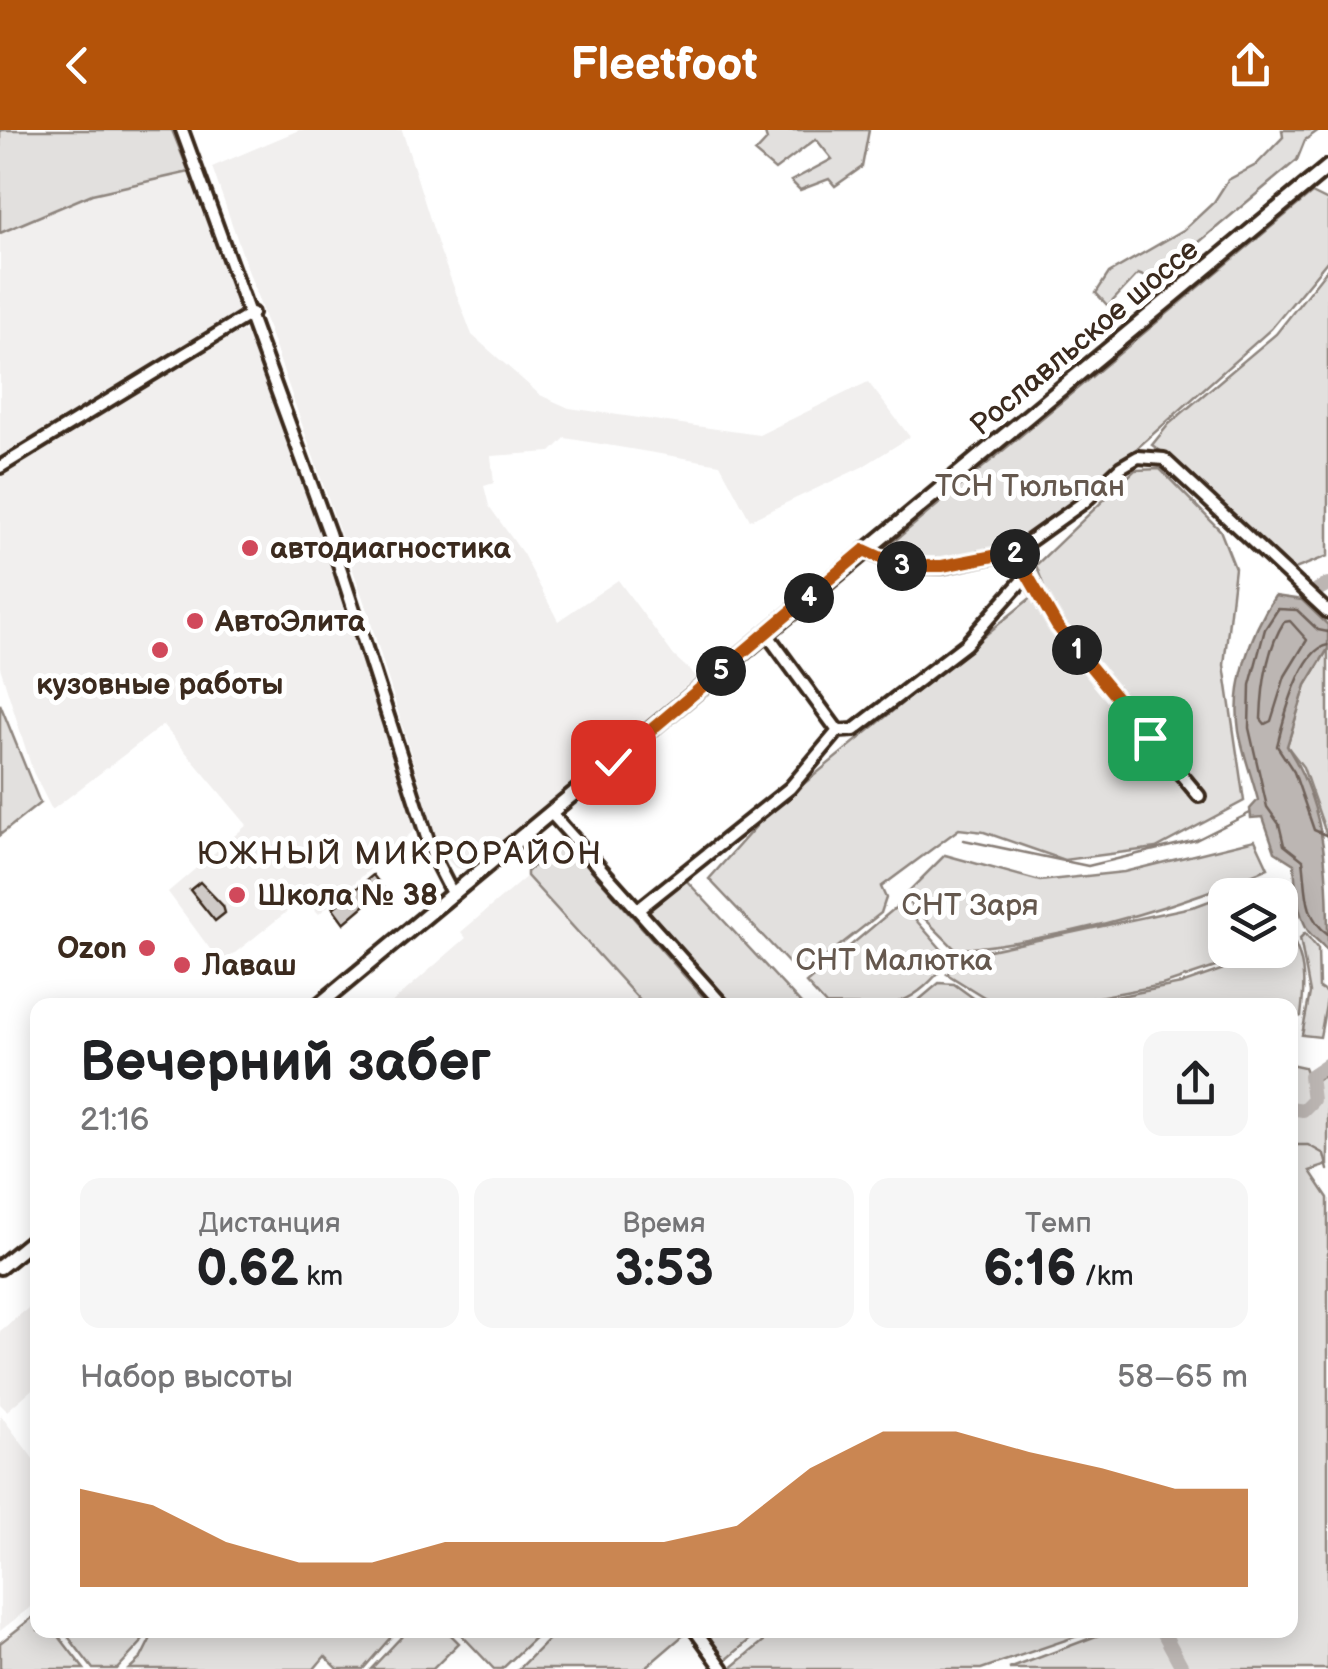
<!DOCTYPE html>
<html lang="ru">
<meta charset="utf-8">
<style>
body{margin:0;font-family:"Balsamiq Sans",sans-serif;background:#f6f6f6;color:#202124;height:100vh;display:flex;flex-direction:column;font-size:38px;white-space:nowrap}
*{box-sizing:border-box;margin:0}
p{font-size:32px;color:#757577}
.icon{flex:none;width:55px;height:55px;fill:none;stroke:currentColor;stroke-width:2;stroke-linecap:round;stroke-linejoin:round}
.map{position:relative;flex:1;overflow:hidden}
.sheet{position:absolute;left:30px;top:868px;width:1268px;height:640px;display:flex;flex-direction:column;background:#fff;border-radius:20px;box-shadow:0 5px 25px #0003}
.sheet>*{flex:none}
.fabs{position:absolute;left:1208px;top:748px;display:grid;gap:20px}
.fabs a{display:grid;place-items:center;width:90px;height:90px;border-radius:20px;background:#fff;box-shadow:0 5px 25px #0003;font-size:50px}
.pin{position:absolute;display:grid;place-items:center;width:85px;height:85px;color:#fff;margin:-42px;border-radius:20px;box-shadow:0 5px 15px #0006}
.km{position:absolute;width:50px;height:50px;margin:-25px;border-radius:50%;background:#222;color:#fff;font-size:28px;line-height:50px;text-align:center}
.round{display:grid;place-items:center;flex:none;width:105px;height:105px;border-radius:20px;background:#f6f6f6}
.summary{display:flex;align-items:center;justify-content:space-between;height:170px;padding:0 50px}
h1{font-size:55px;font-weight:700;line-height:75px}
.stats{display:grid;grid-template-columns:repeat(3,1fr);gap:15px;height:170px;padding:10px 50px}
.stats div{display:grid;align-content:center;border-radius:20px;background:#f6f6f6;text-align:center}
.stats b{font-size:50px;font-weight:700}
.stats small{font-size:28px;font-weight:400}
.stats p{font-size:28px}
.chart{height:280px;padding:20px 50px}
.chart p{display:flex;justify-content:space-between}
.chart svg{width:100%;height:180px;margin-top:10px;fill:#b45309;opacity:.7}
header{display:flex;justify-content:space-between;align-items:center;height:130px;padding:0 50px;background:#b45309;color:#fff;font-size:45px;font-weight:700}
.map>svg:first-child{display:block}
.built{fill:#f1efee}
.green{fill:#e2e0de;stroke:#8e857e;stroke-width:2.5}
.water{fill:#bcb6b3;stroke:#887e77;stroke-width:2.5}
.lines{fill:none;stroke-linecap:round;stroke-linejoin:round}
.shore{stroke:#6f625a;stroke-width:2.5}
.stream{stroke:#887e77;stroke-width:2.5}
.river{stroke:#bcb6b3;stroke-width:14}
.building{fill:#cfcac7;stroke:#3b2a1e;stroke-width:2.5}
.minor-casing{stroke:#3b2a1e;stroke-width:18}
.major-casing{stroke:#3b2a1e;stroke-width:20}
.minor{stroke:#fff;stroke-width:10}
.major{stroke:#fff;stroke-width:12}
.route-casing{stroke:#fff;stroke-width:20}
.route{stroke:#b45309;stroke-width:12}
.poi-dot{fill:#d1495b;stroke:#fff;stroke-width:4}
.labels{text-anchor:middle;stroke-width:10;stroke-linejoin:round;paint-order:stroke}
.street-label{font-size:30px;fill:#3b2a1e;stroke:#fff}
.park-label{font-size:30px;fill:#65584e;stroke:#fff}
.poi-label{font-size:30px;font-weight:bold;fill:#3b2a1e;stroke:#fff;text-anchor:start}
.neighbourhood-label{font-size:32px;letter-spacing:2.5px;fill:#3b2a1e;stroke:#fff}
</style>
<header><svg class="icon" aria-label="back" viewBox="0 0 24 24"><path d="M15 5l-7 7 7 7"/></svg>Fleetfoot<svg class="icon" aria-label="share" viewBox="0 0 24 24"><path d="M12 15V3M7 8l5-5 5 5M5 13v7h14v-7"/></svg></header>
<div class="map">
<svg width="1328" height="1539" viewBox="0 0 1328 1539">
<rect width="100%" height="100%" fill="#fff"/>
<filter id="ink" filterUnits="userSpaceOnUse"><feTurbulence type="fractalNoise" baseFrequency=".01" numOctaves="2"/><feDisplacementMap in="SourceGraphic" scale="20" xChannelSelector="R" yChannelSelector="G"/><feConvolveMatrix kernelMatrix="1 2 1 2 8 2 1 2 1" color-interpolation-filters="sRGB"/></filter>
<g filter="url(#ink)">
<!-- built -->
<g class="built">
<polygon points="299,0 402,0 440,121 472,205 540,265 569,278 759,305 868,252 910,307 862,337 750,390 720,334 565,308 551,322 491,326 494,353 484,356 489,376 523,424 558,491 618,450 674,526 697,547 467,740 455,738 441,722 367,480 212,37"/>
<polygon points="189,42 243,186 0,337 0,103 92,64"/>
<polygon points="236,202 252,202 417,698 319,784 304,768 221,834 168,762 247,695 163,595 52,680 33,642 0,537 0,348 173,236"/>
<polygon points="527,746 644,875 389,875 466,808 461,802"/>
<polygon points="37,1171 37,1255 7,1281 0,1274 0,1201"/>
<polygon points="0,1284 37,1334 38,1471 0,1501"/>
</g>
<!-- green -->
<g class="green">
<polygon points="0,0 172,0 189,42 92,64 0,103"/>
<polygon points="764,0 869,0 862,37 835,56 829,49 800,60 791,51 832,29 816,9 775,40 755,23 767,10"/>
<polygon points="1282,0 1319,0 1305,10 1297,30 1154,150 1138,144 1108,176 1096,163 1109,143 1185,99 1214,72 1228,50 1256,35 1283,7"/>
<polygon points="1312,63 1328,71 1328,130 1271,199 1052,394 999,424 906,431 886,418"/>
<polygon points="1328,138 1328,426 1290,441 1186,339 1152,315 1169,294 1276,204"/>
<polygon points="1160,339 1220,400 1235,438 1224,535 1244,671 1156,718 1064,730 984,702 959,699 881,757 886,768 881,783 801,846 709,749 767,684 1044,457 1036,435 1135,340"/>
<polygon points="1328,519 1328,709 1303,637 1287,616 1306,555"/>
<polygon points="0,574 40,673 0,705"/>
<polygon points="563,708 710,875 644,875 527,746 527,742"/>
<path d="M1255,710L1268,738C1170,780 1062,809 956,820L903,767L945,725L1040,751L1124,742Z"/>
<polygon points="685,749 802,875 722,875 640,783"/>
<polygon points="1268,749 1275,765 1225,765 1225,820 1266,820 1162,855 1056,875 997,875 947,844 967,825 1196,776"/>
<path d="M901,773L950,829C906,884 891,875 826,875L806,853Z"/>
<polygon points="1305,803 1318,819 1319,858 1328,864 1320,907 1302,905 1310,863 1300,808"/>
<path d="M1295,814C1306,837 1304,861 1301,886L1290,890V875H1075L1181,854Z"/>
<polygon points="939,853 954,854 983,875 913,875"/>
<polygon points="1290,934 1304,937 1310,952 1328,945 1328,1035 1310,1041 1328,1068 1328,1539 1009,1539 1112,1500 1290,1500"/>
<polygon points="37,1484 38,1500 54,1500 84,1539 0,1539 0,1513"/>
<polygon points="63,1500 146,1500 141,1513 117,1539 93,1539"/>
<polygon points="155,1500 397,1500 363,1539 338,1539 325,1526 314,1539 129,1539 141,1528"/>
<polygon points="408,1500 446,1500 459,1513 433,1539 371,1539"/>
<polygon points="457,1500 543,1500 502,1539 494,1539"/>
<polygon points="558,1500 681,1500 686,1503 644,1539 519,1539"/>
<polygon points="702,1500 761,1500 724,1532"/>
<polygon points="777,1500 1095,1500 981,1539 730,1539"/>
</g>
<!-- water -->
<path class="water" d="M1275,466L1302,470L1328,495V519L1306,555L1287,616C1328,681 1328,747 1328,824C1324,812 1313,810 1307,799C1296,778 1296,757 1294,734L1275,722L1263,687L1251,688L1250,679L1258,670C1252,647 1243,624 1239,601C1232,555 1250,504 1275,466Z"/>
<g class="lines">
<!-- shore -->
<g class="shore">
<path d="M1290,491L1307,510L1285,546L1271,591L1265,594L1261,589C1262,557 1266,520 1284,492Z"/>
<path d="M1328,502L1318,500L1297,480L1278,479L1265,499L1250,555L1249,598L1267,677L1279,694L1284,715L1303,730C1307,757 1303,787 1328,804"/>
<path d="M1328,515C1300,519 1283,591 1277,616L1294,642L1314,700L1328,706"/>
</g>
<!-- stream -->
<g class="stream">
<polyline points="964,710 1088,736 1196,710 1250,683"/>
<polyline points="1290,1015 1308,1015 1324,1024 1328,1040"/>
</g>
<!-- river -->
<g class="river">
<polyline points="1317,460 1328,454"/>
<polyline points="1290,978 1303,980 1313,970 1310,946 1328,934"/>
<polyline points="1162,1500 1183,1539"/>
</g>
</g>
<!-- building -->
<g class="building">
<polygon points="373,745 384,759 344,793 333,778"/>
<polygon points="200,752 223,776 225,783 215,791 190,760"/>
</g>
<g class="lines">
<!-- minor casing -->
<g class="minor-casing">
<g id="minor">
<polyline points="182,0 329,403 433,726 453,765"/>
<polyline points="0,337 252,183"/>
<polyline points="864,420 899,436 942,437 1014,422 1084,372 1121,337 1138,327 1164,329 1328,482"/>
<polyline points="1014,422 1057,496 1199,666"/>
<polyline points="767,504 838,601"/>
<polyline points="551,683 723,875"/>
<polyline points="639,779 790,658 838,601 854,600 966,514 1027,445"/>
<polyline points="695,1500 723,1539"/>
</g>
</g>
<!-- major casing -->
<g class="major-casing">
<g id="major">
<polyline points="319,875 1328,37"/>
<polyline points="0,1137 38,1106"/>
</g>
</g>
<!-- minor -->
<use href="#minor" class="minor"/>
<!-- major -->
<use href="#major" class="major"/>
</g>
</g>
<g class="lines" filter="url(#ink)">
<!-- route casing -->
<g class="route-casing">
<polyline id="route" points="613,632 864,420 899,436 942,436 1014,422 1057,496 1150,608"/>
</g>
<!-- route -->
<use href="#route" class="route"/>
</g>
<!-- markers -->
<g class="poi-dot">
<circle cx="250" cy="418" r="10"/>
<circle cx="195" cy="491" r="10"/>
<circle cx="160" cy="520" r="10"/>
<circle cx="237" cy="765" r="10"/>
<circle cx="147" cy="818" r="10"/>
<circle cx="182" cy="835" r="10"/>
</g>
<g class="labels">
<!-- street labels -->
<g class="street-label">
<text transform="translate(1084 207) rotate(-40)" y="10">Рославльское шоссе</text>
</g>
<!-- park labels -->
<g class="park-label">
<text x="1030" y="366">ТСН Тюльпан</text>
<text x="970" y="785">СНТ Заря</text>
<text x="894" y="840">СНТ Малютка</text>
</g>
<!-- poi labels -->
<g class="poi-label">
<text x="270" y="428">автодиагностика</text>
<text x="215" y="501">АвтоЭлита</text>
<text x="160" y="564" text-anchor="middle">кузовные работы</text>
<text x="257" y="775">Школа № 38</text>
<text x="127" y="828" text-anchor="end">Ozon</text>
<text x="202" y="845">Лаваш</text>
</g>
<!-- neighbourhood labels -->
<g class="neighbourhood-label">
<text x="400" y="734">ЮЖНЫЙ МИКРОРАЙОН</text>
</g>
</g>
</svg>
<div class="fabs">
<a><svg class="icon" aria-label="layers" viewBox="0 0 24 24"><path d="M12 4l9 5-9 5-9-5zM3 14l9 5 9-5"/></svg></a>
</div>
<div class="pin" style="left:1150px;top:608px;background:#1e9e55"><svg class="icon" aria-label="arrive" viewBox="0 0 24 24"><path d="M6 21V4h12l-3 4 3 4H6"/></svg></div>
<div class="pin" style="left:613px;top:632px;background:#d93025"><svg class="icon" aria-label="check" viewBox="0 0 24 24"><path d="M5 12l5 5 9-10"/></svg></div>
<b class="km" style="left:1077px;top:520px">1</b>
<b class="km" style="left:1015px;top:424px">2</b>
<b class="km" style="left:902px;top:436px">3</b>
<b class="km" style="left:809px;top:468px">4</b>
<b class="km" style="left:721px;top:541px">5</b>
<section class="sheet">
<div class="summary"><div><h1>Вечерний забег</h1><p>21:16</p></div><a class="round"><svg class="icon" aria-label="share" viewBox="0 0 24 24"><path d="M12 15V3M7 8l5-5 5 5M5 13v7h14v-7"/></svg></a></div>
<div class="stats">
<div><p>Дистанция</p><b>0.62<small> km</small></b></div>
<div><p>Время</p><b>3:53</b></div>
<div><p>Темп</p><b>6:16<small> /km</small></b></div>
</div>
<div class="chart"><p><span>Набор высоты</span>58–65 m</p>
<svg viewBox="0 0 160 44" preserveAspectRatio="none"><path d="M0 44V20L10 24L20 33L30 38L40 38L50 33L60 33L70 33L80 33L90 29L100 15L110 6L120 6L130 11L140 15L150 20L160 20V44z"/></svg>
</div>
</section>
</div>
